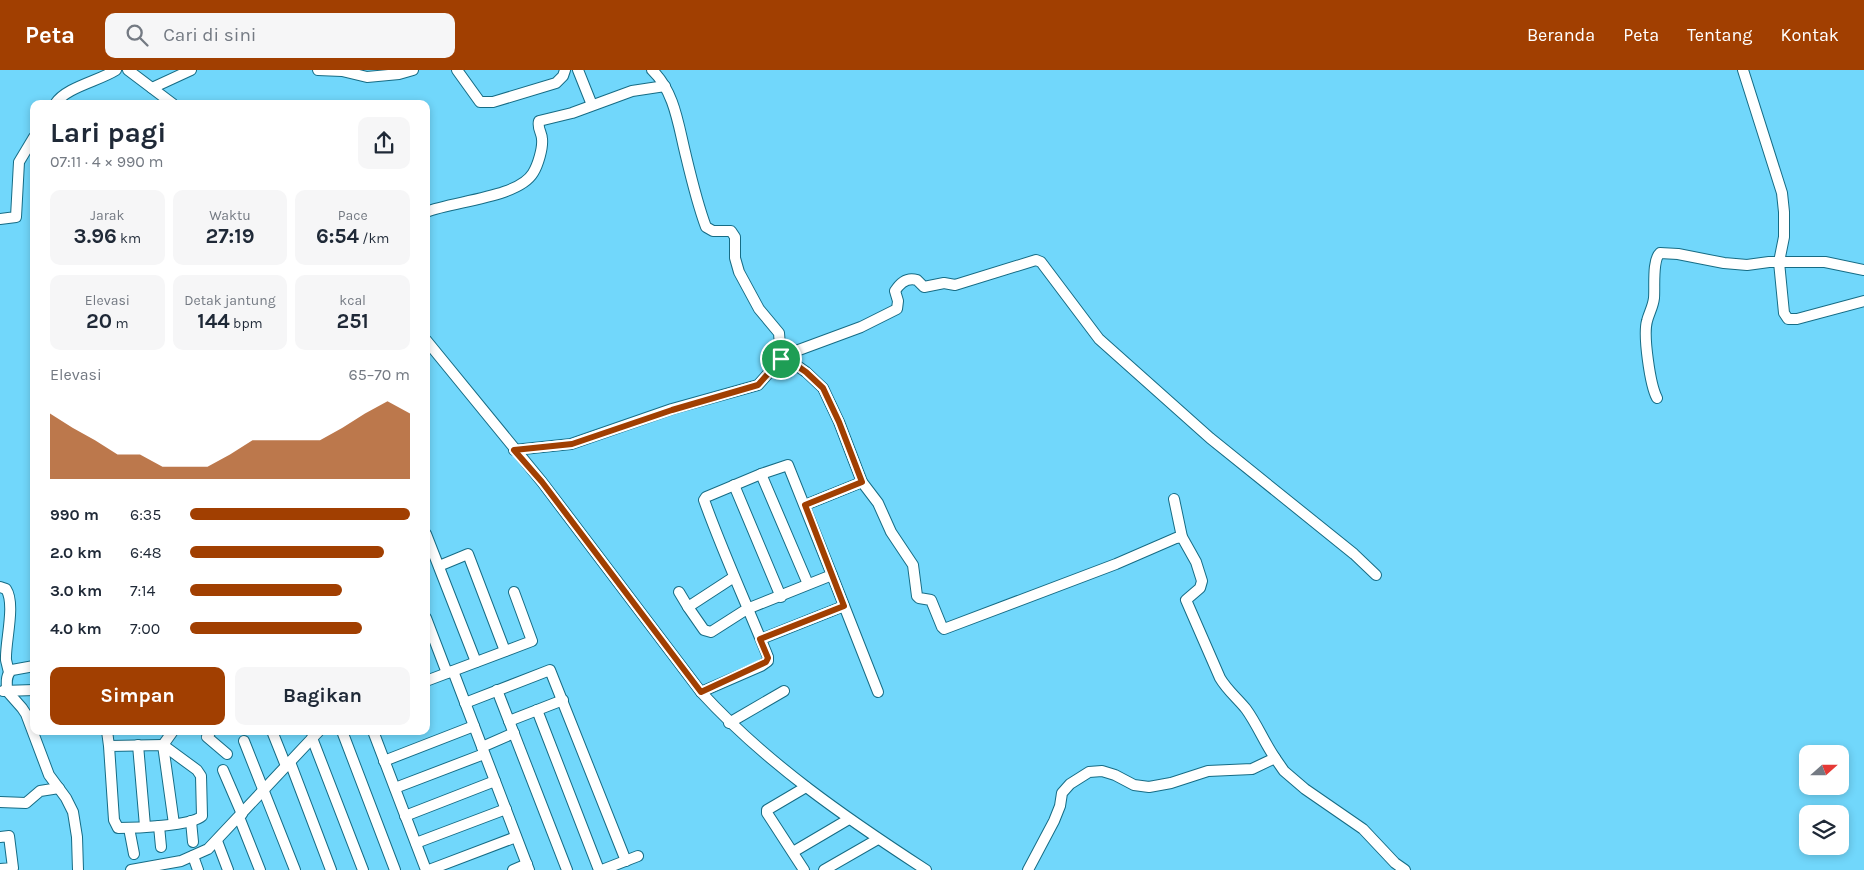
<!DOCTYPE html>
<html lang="id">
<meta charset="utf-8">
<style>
body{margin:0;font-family:Karla,sans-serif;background:#f6f6f7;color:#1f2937;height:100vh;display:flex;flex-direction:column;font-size:19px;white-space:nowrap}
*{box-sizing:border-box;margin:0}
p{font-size:16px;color:#747a83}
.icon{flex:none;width:28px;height:28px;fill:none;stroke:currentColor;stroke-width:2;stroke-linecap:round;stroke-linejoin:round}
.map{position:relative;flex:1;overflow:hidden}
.side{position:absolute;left:30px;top:30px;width:400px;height:635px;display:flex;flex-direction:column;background:#fff;border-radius:10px;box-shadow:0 2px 8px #0003}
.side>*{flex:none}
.needle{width:32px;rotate:69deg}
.fabs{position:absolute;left:1799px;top:675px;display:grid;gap:10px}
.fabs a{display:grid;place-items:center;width:50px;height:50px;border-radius:10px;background:#fff;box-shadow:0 2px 8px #0003;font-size:25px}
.pin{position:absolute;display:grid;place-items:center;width:42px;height:42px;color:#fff;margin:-21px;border:2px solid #fff;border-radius:50%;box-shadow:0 1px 5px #0007}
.round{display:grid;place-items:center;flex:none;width:52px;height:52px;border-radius:10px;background:#f6f6f7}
.headline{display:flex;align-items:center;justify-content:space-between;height:85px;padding:0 20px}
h1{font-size:28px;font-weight:700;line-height:38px}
.figures{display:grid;grid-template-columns:repeat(3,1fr);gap:8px;height:85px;padding:5px 20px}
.figures div{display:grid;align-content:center;border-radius:10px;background:#f6f6f7;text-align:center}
.figures b{font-size:21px;font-weight:700}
.figures small{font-size:14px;font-weight:400}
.figures p{font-size:14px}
.chart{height:140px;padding:10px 20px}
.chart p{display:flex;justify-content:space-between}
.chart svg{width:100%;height:90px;margin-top:5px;fill:#a13f01;opacity:.7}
.primary-button{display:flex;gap:10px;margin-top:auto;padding:10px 20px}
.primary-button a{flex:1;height:58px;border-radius:10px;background:#a13f01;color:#fff;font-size:20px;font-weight:700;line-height:58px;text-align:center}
.primary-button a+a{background:#f6f6f7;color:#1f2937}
ul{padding:0 20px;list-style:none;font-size:16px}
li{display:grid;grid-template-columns:80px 60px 1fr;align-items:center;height:38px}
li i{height:12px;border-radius:6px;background:#a13f01}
header{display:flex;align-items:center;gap:30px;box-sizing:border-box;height:70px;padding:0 25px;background:#a13f01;color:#fff}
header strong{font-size:24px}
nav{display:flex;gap:28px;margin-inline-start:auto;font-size:18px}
.search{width:350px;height:45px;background:#f6f6f7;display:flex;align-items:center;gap:12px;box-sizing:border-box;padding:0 18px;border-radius:10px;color:#747a83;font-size:19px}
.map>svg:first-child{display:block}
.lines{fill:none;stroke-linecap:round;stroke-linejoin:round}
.minor-casing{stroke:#166c85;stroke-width:12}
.minor{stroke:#fff;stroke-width:10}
.route-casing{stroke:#fff;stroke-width:10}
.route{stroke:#a13f01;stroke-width:6}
</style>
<header>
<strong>Peta</strong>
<div class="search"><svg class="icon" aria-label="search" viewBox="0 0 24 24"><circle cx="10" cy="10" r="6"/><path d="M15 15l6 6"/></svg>Cari di sini</div>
<nav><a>Beranda</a><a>Peta</a><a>Tentang</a><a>Kontak</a></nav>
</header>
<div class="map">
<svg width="1864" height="800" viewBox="0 0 1864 800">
<rect width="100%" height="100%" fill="#71d7fb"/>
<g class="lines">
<!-- minor casing -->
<g class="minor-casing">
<g id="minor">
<polyline points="128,0 173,34"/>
<polyline points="318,0 342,1 367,7 399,4 413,0"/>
<polyline points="457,0 480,32 493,32 556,13 563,6 565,0"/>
<polyline points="578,0 592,35"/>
<path d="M652,0C674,21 678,53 685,82C691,107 697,133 706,157L713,161H731L735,167V188L739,202L759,239L779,263L781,289"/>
<polyline points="1743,0 1782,123 1784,142 1784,167 1779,192 1784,243 1788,249 1797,249 1864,231"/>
<polyline points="152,18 191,0"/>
<path d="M55,34C66,17 99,11 116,0"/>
<path d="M426,142C452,131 518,128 533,103C538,95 543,78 542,69C542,63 537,58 539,51L572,43L632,21L665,16"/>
<polyline points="0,149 16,147 19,92 34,67"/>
<path d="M426,270L542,412L701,622C766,693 846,748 926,800"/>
<polyline points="781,289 793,293 806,302 823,318 839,352 862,412 878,433 891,462 913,495 917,526 919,528 931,530 942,557 944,559 1116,494 1176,468 1182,467"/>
<path d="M1657,328C1650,315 1643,265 1647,251C1649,243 1653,237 1654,228C1655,217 1652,190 1660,183L1678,184L1724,193L1747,195L1769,192H1825L1864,200"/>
<path d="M514,380L571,374L672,339L758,315L781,289L796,281L861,257L897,239L898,231L895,221C900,213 907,207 917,210L924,217L944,213L955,215L1036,190L1041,192L1099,269L1210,368L1354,484L1376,505"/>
<polyline points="761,404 808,514"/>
<polyline points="734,415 781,527"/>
<path d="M1174,429L1182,467L1196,492L1202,511L1200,518L1186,530L1220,608C1227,620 1237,628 1246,639C1257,654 1264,672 1275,688"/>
<polyline points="805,435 862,412"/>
<polyline points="426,464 476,592"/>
<polyline points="439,496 468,484 505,581"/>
<polyline points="832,505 878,622"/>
<path d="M0,517L6,519C16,534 5,572 6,590C7,594 8,599 9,602"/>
<polyline points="679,522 688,537 734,507"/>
<path d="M688,537L704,560L711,562L747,539L832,505L788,395L761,404L706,427L704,430C723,483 747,535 768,587V591L761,596L701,622"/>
<polyline points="426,548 447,603"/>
<polyline points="761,569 844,536"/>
<path d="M34,596L12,600C5,605 7,614 7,621L22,638L26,644L49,705L66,728L73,742L77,767L78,800"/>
<polyline points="453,601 529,800"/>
<polyline points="426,611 532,571 514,522"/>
<polyline points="497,620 567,800"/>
<polyline points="3,621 34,620"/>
<polyline points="465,633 550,600 626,791"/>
<polyline points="537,640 599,800"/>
<polyline points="509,651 563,630"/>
<polyline points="729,653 784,621"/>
<path d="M107,661L109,676L163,675L197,700L201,706L202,746C192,756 134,758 118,758L114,750L109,676"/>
<polyline points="173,661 163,675 174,754"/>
<polyline points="211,661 207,667 227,684"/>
<polyline points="272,661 286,696"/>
<polyline points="342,661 395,800"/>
<polyline points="373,661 426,800"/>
<polyline points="312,668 363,800"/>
<polyline points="244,671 295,800"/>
<polyline points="138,675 145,756"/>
<polyline points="482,677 514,663"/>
<polyline points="384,691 474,656"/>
<polyline points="290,692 331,800"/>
<polyline points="223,700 242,744"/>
<polyline points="395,718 484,684"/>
<polyline points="0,732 26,733 40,721 59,718"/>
<polyline points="405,746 495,711"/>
<polyline points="239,747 260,800"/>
<polyline points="191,751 193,772"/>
<polyline points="159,756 161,777"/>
<polyline points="129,758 134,784"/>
<polyline points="0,767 9,766 13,798 0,799"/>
<polyline points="217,771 228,800"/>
<polyline points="416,773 506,739"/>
<polyline points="793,782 849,749"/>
<polyline points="193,786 198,800"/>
<polyline points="131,800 181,791 208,779 319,661"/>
<polyline points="429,800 516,767"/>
<polyline points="513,800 527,794"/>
<polyline points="602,800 638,786"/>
<polyline points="804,800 767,743 767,740 806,717"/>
<polyline points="824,800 878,769"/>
<polyline points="1028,800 1054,751 1060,736 1062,723 1070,714 1089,702 1102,701 1115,705 1134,715 1149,717 1171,713 1208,701 1252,699 1275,688 1284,701 1305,719 1363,759 1395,793 1405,800"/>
</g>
</g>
<!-- minor -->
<use href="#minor" class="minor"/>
</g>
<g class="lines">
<!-- route casing -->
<g class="route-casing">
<polygon id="route" points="781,289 793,293 806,302 823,318 839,352 862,412 805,435 844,536 760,569 768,588 766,592 701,622 542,412 514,380 572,374 672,340 758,315"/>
</g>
<!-- route -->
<use href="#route" class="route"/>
</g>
</svg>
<div class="fabs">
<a><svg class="needle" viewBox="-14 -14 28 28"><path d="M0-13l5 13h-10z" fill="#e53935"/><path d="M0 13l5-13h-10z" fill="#747a83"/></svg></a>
<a><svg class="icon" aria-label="layers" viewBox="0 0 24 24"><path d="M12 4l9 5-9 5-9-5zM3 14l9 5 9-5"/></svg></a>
</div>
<div class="pin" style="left:781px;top:289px;background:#1e9e55"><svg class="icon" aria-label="arrive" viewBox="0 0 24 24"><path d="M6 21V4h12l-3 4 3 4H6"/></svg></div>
<section class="side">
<div class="headline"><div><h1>Lari pagi</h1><p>07:11 · 4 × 990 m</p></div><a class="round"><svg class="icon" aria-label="share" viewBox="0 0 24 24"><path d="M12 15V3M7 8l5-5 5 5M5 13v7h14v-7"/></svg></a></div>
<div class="figures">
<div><p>Jarak</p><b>3.96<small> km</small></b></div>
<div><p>Waktu</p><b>27:19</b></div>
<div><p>Pace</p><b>6:54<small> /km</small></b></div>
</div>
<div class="figures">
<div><p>Elevasi</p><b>20<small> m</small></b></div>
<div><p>Detak jantung</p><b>144<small> bpm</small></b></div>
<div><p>kcal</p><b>251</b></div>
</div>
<div class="chart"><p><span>Elevasi</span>65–70 m</p>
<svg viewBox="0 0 160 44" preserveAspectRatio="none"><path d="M0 44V12L10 19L20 25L30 32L40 32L50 38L60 38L70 38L80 32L90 25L100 25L110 25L120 25L130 19L140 12L150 6L160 12V44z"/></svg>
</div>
<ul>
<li><b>990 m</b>6:35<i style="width:100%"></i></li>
<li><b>2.0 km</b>6:48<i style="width:88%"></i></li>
<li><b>3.0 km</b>7:14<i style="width:69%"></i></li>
<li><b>4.0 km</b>7:00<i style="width:78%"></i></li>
</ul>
<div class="primary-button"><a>Simpan</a><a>Bagikan</a></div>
</section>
</div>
